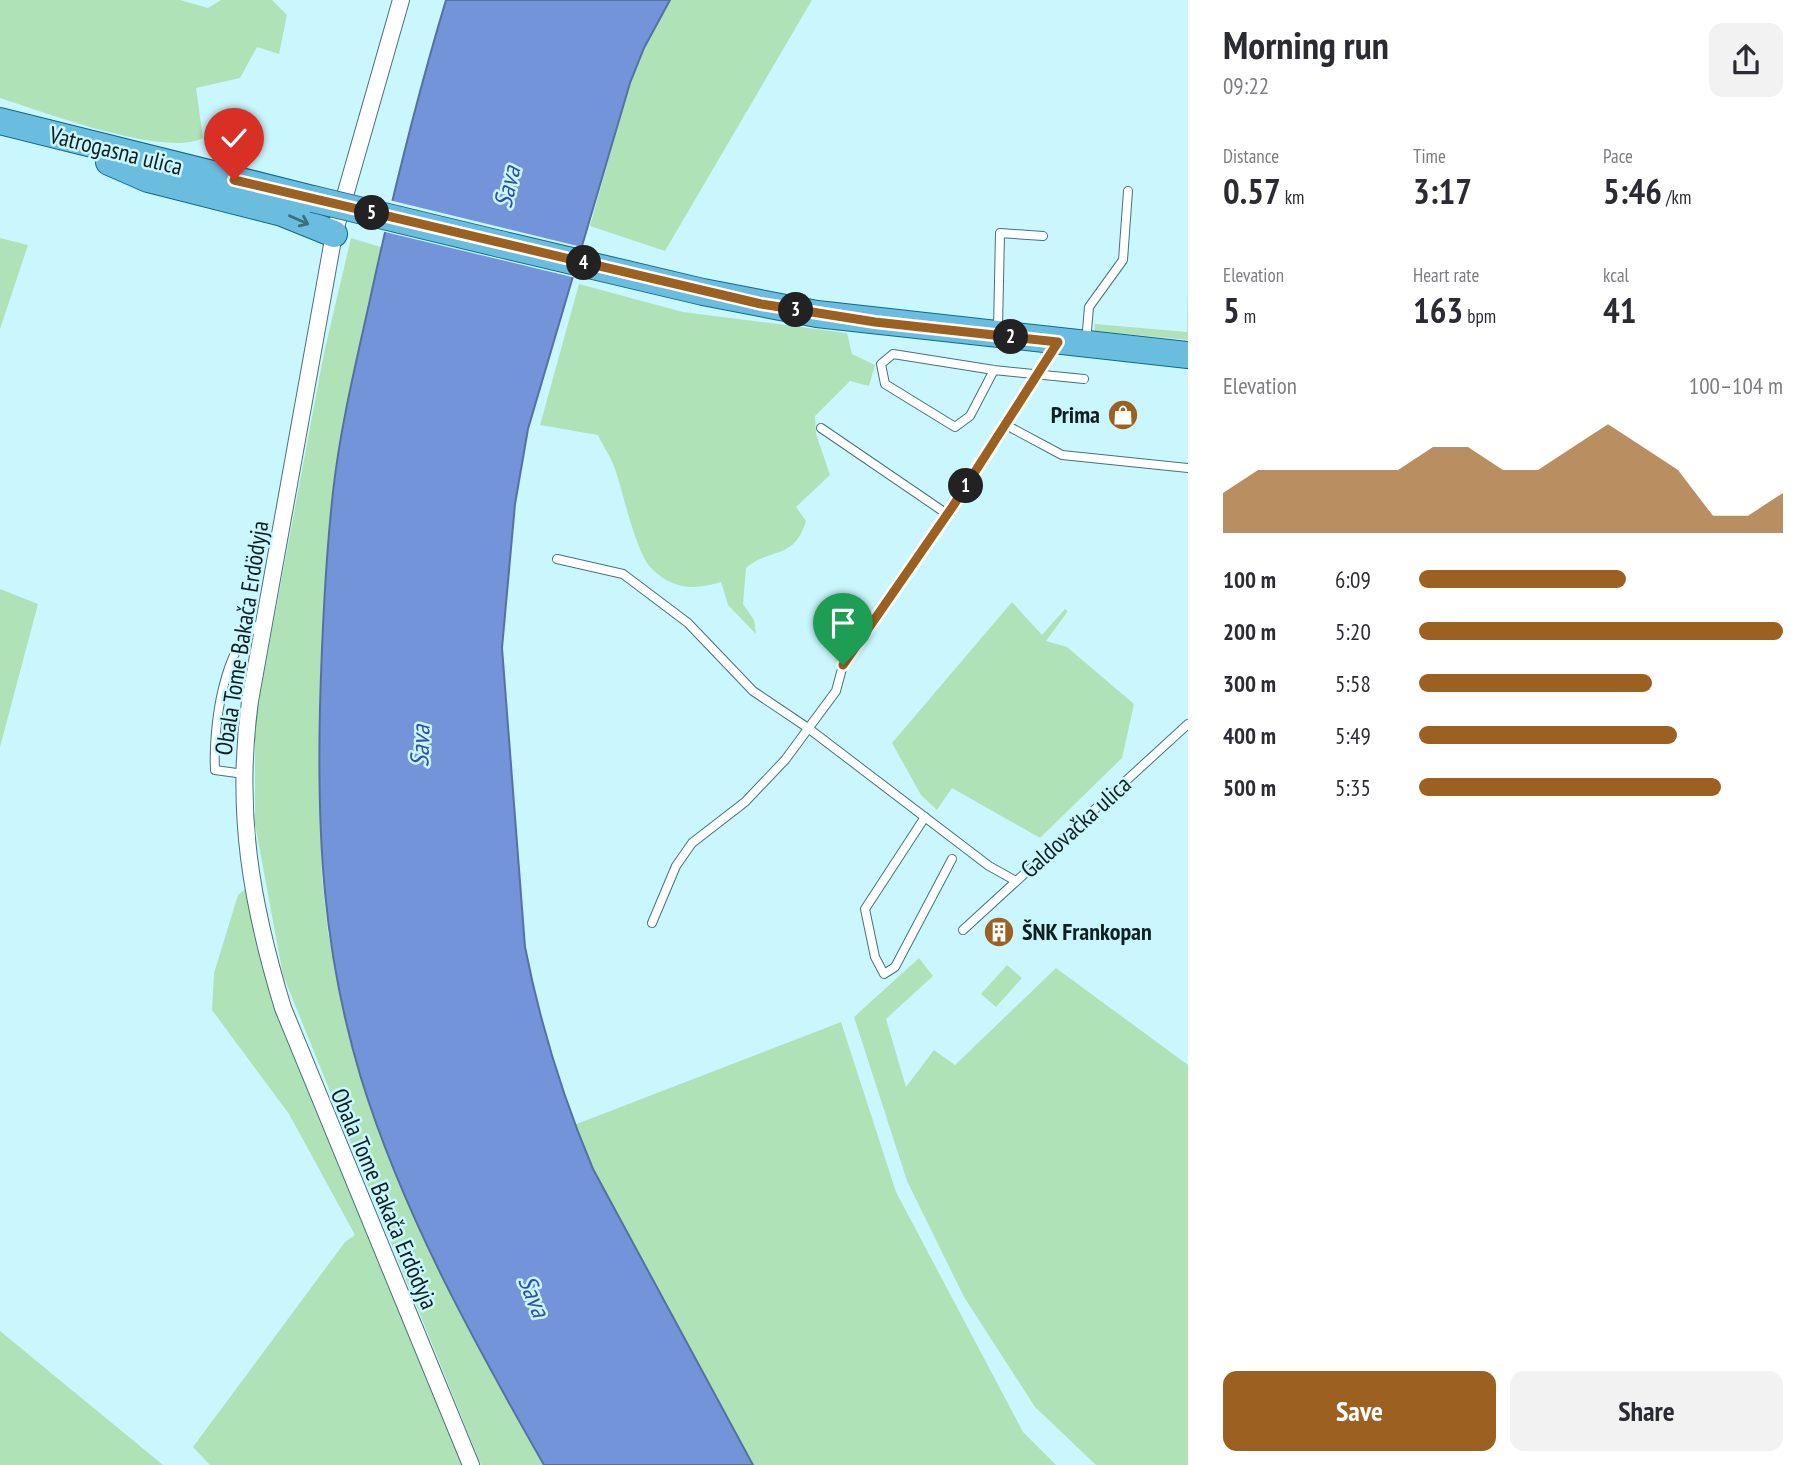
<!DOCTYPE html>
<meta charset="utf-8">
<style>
body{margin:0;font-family:"PT Sans Narrow",sans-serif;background:#f2f2f3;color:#2b2b33;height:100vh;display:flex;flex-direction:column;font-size:26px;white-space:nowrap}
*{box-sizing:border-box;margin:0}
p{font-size:23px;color:#7c7c81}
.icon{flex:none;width:38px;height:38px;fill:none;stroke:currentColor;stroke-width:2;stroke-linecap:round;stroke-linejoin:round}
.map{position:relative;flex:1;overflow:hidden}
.details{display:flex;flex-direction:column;background:#fff;width:630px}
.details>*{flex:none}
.pin{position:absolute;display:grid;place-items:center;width:60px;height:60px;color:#fff;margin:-72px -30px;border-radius:50% 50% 50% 0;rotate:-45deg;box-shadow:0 0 7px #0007}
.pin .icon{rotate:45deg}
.km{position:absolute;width:35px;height:35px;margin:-18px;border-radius:50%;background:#222;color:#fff;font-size:19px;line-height:35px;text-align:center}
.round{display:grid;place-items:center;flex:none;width:74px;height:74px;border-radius:14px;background:#f2f2f3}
.summary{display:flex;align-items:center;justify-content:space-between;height:119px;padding:0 35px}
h1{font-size:38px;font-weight:700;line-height:52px}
.stats{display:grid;grid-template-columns:repeat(3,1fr);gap:10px;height:119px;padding:7px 35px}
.stats div{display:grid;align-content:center}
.stats b{font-size:35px;font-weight:700}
.stats small{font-size:19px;font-weight:400}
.stats p{font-size:19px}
.chart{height:196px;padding:14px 35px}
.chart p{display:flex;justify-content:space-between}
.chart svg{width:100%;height:126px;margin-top:7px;fill:#9c6121;opacity:.7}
.cta{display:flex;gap:14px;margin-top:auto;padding:14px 35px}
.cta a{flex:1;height:80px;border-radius:14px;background:#9c6121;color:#fff;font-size:28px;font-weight:700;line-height:80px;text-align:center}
.cta a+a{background:#f2f2f3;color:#2b2b33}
ul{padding:0 35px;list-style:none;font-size:23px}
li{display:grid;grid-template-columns:112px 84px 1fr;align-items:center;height:52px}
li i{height:18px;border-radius:9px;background:#9c6121}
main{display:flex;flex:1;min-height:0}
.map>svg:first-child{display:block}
.green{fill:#b0e2b8}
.water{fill:#7394d9;stroke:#5571a2;stroke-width:2}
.pier{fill:#caf7fd}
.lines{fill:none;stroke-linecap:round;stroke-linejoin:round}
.service-casing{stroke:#487176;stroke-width:10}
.minor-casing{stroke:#487176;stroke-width:18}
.primary-casing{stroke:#0b698f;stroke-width:28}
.service{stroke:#fff;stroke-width:8}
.minor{stroke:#fff;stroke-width:16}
.primary{stroke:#6bbddf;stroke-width:26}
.primary-bridge-casing{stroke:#0b698f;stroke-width:28;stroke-linecap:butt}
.primary-bridge{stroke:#6bbddf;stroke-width:26}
.oneway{stroke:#3c6e80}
.route-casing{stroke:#fff;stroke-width:14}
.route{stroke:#9c6121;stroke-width:9}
.labels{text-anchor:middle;stroke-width:5;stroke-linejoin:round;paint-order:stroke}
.street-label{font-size:24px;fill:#0e1f21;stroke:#caf7fd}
.poi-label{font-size:24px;font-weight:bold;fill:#0e1f21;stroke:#caf7fd;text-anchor:end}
.water-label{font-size:26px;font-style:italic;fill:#2e51a3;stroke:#caf7fd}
</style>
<main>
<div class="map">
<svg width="1188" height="1465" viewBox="0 0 1188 1465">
<rect width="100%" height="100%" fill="#caf7fd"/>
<!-- green -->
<g class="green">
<path d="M0,0H180L208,8L221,0H272L287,15L279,54L257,47L240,78L196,88L203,138C165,158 44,112 0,98Z"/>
<polygon points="670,0 812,0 665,251 590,226 630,82 644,48"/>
<polygon points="0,238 28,245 0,329"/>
<polygon points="351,238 381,247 345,413 333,492 323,612 319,784 322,877 328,933 360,1074 401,1188 493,1375 544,1465 481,1465 283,975 255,824 255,721 324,353"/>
<polygon points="1188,277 1188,340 1094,331 1095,324 1187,332"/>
<path d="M579,284L683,312L847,333L852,354L875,365L869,386L850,381L815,416L816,434L830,475L796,507L806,521C794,561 770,547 746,568L743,604L754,620L756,634L728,605L721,582C696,590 673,590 652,569C636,554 623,492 615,469C611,457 603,446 598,435L540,425Z"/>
<polygon points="0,589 38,604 0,747"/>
<polygon points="1012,602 1042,635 1065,609 1068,611 1046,641 1067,647 1134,704 1122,758 1040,838 952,788 937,810 921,795 892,743"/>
<polygon points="251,884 272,985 466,1465 210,1465 193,1447 345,1242 355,1235 289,1114 212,1010 214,973 238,895"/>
<polygon points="919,958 933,976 886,1019 906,1087 934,1050 955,1065 1056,968 1188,1065 1188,1465 1096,1465 1035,1407 964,1297 907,1181 854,1017"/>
<polygon points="1007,965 1022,978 996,1007 981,994"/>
<polygon points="841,1022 896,1192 1023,1432 1056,1465 753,1465 593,1169 574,1125"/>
<polygon points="0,1331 163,1465 0,1465"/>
</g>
<!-- water -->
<path class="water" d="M446,0H670L644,48L630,83L528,429L515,504L502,648L525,947C540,1023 563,1098 593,1169L753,1465H544C474,1342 403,1214 361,1078C323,952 317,836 320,707C322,635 325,564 333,492C340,429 355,367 369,304C391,202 416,100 446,0Z"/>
<!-- pier -->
<polygon class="pier" points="389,200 586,248 576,278 381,231"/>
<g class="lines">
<!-- service casing -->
<g class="service-casing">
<g id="service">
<polyline points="998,329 1000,233 1043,236"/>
<polyline points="1086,342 1089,307 1123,260 1128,191"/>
<polyline points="994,370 970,416 955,427 885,384 881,364 893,354 994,370 1084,379"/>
<polyline points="1006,425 1056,344"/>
<polyline points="821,428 947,514"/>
<polyline points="557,559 623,574 688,623 753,691 808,728 989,866 1016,881"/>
<path d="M244,774L215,770C213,731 222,640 264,622"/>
<polyline points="925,817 865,909 875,957 884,974 895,967 952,859"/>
<polyline points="652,923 676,866 692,843 745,802 785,760 836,691 843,665 1006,425 1062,455 1188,468"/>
<polyline points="963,930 1188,724"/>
</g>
</g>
<!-- minor casing -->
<g class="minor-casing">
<path id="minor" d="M401,0L334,234L250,701C235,811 251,903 283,1008L471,1465"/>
</g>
<!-- primary casing -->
<g class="primary-casing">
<g id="primary">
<polyline points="0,121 313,199"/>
<polyline points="109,162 148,179 282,213 334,234"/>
<polyline points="500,244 703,292 817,314 1188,355"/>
</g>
</g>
<!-- service -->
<use href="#service" class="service"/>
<!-- minor -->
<use href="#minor" class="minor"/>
<!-- primary -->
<use href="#primary" class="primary"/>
<!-- primary-bridge casing -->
<g class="primary-bridge-casing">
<polyline id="primary-bridge" points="313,199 500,244"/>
</g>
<!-- primary-bridge -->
<use href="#primary-bridge" class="primary-bridge"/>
</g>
<!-- one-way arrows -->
<defs><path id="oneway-shaft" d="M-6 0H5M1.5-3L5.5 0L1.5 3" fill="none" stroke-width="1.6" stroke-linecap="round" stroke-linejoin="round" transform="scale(1.75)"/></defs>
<use class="oneway" href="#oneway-shaft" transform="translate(299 220) rotate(24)"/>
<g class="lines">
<!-- route casing -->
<g class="route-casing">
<polyline id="route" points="234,180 761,304 875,322 1058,342 953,506 843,665"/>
</g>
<!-- route -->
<use href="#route" class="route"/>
</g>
<!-- icons -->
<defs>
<g id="shop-disc" transform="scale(1.575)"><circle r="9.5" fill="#9c6121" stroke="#caf7fd"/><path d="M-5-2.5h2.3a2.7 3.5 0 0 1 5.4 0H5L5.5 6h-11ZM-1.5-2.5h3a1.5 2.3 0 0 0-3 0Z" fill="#fff"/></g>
<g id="building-disc" transform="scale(1.575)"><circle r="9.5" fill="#9c6121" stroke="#caf7fd"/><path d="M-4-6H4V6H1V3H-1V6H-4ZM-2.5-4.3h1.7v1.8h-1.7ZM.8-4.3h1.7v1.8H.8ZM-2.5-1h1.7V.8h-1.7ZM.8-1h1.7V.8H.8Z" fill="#fff"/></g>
</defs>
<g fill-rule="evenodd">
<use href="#shop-disc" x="1123" y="415"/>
<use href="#building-disc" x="999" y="932"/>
</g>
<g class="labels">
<!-- street labels -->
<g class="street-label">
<text transform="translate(116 151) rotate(14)" y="8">Vatrogasna ulica</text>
<text transform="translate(242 638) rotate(-81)" y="8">Obala Tome Bakača Erdödyja</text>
<text transform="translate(1076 827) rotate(-42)" y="8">Galdovačka ulica</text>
<text transform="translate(384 1199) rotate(67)" y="8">Obala Tome Bakača Erdödyja</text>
</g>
<!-- poi labels -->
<g class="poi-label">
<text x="1100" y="423">Prima</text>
<text x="1022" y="940" text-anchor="start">ŠNK Frankopan</text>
</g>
<!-- water labels -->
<g class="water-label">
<text transform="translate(507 187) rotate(-77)" y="9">Sava</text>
<text transform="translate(420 746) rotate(-88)" y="9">Sava</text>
<text transform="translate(534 1296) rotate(68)" y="9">Sava</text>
</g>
</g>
</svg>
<div class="pin" style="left:843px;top:665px;background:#1e9e55"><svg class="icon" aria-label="arrive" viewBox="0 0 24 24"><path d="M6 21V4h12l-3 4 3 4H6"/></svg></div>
<div class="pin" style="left:234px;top:180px;background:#d93025"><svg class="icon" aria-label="check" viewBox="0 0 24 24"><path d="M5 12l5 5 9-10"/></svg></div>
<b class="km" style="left:966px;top:486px">1</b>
<b class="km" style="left:1011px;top:337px">2</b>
<b class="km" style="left:796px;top:310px">3</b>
<b class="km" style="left:584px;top:263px">4</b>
<b class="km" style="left:372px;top:213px">5</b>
</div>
<section class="details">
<div class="summary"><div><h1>Morning run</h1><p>09:22</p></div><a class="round"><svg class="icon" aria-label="share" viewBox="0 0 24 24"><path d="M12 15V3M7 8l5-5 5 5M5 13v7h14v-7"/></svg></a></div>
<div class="stats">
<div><p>Distance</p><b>0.57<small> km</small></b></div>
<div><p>Time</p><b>3:17</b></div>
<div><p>Pace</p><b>5:46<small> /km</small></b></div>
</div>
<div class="stats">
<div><p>Elevation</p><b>5<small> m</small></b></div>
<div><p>Heart rate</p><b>163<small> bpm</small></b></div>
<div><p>kcal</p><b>41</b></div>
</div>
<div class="chart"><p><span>Elevation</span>100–104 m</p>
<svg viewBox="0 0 160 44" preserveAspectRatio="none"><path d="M0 44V30L10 22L20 22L30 22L40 22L50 22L60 14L70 14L80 22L90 22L100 14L110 6L120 14L130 22L140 38L150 38L160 30V44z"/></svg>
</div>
<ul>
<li><b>100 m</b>6:09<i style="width:57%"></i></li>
<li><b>200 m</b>5:20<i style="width:100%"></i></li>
<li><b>300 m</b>5:58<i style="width:64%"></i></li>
<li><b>400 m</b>5:49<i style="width:71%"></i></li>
<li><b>500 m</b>5:35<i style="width:83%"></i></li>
</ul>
<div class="cta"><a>Save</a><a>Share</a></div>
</section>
</main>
